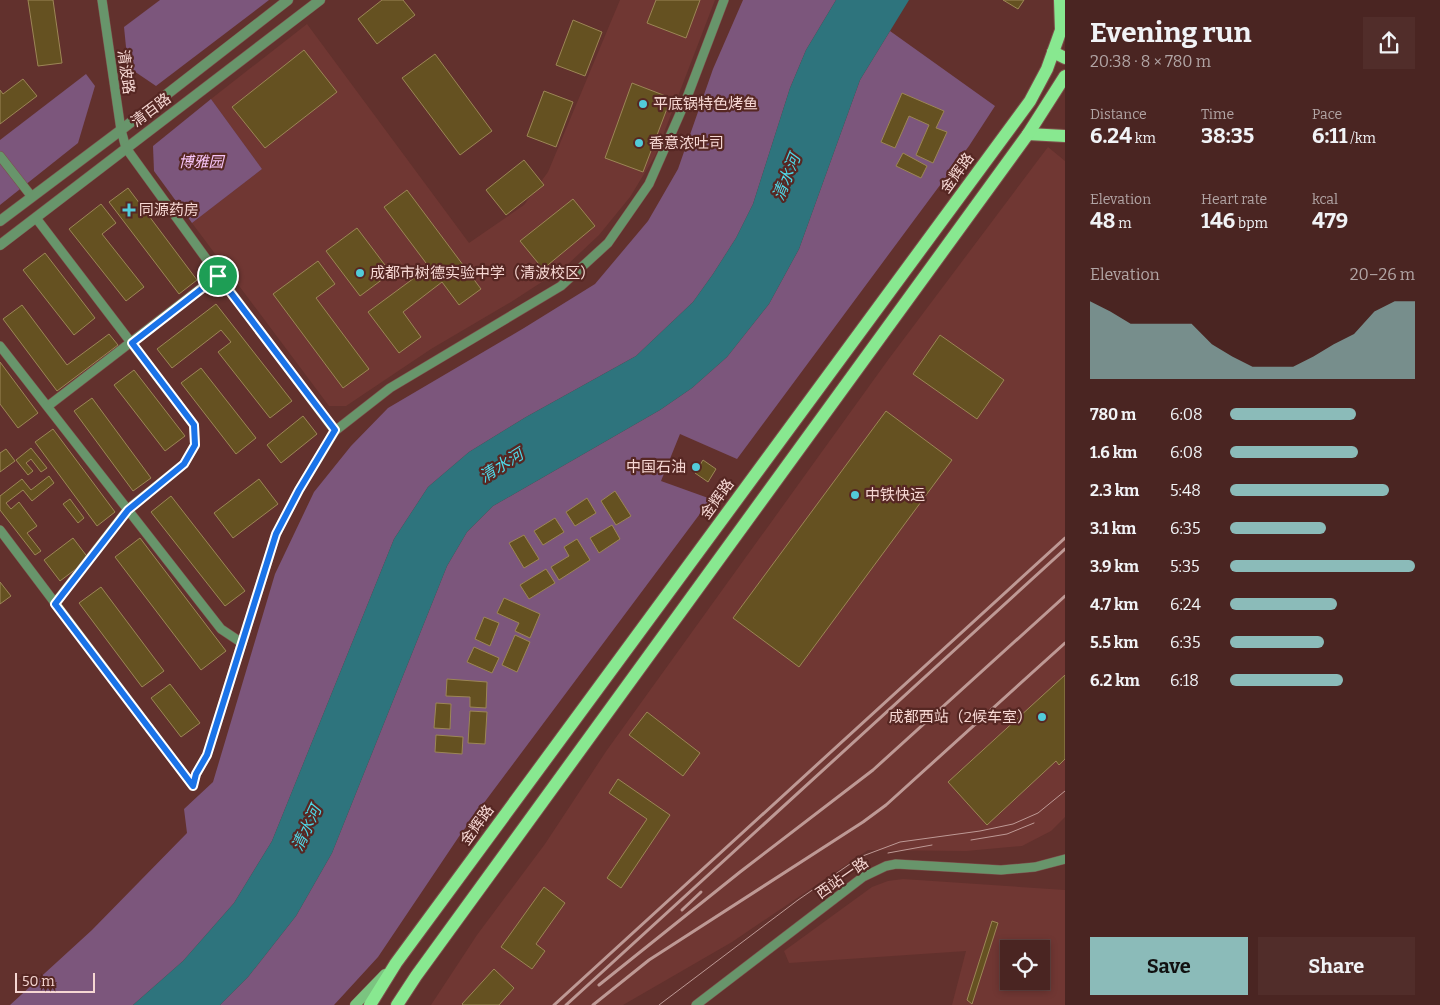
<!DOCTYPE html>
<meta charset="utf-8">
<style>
body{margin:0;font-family:Bitter,"Noto Sans SC",serif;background:#512d2a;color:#f1f3f6;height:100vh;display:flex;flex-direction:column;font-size:19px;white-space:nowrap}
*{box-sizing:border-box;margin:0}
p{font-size:16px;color:#b2a5a5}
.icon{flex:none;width:28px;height:28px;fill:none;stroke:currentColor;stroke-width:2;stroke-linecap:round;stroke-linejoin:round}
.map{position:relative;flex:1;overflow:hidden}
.panel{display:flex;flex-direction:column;background:#4a2522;width:375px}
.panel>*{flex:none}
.buttons{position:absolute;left:1000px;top:940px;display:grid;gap:10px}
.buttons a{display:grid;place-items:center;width:50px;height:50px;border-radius:0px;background:#4a2522;box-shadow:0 2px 8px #0003,0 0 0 1px #614240;font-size:25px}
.scale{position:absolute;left:15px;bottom:12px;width:80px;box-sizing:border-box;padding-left:5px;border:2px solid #f6d7d3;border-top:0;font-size:14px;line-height:18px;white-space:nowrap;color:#f6d7d3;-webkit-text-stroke:4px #562723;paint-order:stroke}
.pin{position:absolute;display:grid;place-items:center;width:42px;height:42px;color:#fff;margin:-21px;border:2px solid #fff;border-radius:50%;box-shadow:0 1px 5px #0007}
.round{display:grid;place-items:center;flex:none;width:52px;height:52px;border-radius:0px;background:#512d2a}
.head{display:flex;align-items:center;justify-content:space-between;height:85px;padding:0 25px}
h1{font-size:28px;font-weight:700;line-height:38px}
.stats{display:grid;grid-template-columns:repeat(3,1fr);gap:8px;height:85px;padding:5px 25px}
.stats div{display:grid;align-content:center}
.stats b{font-size:21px;font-weight:700}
.stats small{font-size:14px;font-weight:400}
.stats p{font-size:14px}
.chart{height:140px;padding:10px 25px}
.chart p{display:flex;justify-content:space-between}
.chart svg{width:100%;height:90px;margin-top:5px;fill:#8bbbb9;opacity:.7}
.button{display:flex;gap:10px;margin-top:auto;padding:10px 25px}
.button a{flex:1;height:58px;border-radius:0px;background:#8bbbb9;color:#111;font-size:20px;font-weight:700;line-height:58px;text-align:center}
.button a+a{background:#512d2a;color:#f1f3f6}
ul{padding:0 25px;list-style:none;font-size:16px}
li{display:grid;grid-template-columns:80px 60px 1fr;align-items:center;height:38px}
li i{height:12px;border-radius:6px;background:#8bbbb9}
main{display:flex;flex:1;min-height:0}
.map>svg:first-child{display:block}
.built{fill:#703733;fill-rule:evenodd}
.green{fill:#7c567c}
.water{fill:#2e747d}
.building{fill:#655121;stroke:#9c8656}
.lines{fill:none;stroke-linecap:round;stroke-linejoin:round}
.minor-casing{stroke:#7d4f4b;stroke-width:10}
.tertiary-casing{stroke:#7d4f4b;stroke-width:11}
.secondary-casing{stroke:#7d4f4b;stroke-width:11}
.primary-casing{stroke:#7d4f4b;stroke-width:14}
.minor{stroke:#68956b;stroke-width:9}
.tertiary{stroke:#68956b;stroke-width:10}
.secondary{stroke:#7bc480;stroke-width:10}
.primary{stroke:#88e890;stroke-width:12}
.tram{stroke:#be9995;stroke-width:1}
.rail{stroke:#be9995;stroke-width:3}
.route-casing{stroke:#fff;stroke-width:10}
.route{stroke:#1a73e8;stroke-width:6}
.poi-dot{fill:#52cbd9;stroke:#562723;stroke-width:2}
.labels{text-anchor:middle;stroke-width:4.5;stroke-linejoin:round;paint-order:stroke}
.street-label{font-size:15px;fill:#f6d7d3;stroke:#562723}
.poi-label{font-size:15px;fill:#f6d7d3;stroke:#562723;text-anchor:start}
.park-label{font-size:15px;font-style:italic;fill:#f8c5f8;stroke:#562723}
.water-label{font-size:16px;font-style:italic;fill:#4ed8e7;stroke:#562723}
</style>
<main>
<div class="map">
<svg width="1065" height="1005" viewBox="0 0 1065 1005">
<rect width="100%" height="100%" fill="#62312d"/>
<!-- built -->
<g class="built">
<polygon points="620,0 715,0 655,156 630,197 599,235 565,267 511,302 431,349 346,406 329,406 192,223 262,169 211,99 307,24 469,243 524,205 548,172"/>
<polygon points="1048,147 1065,161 1065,817 1051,831 1022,846 966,851 868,850 732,942 623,1005 431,1005 477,935 545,844 607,750 888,360"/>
<path d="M903,879L1065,890V1005H952L966,951L789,963L784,951L872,887L888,881ZM1009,949H1041V981H1009Z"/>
</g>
<!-- green -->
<g class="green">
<polygon points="160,0 269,0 156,86 128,67 124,27"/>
<polygon points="743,0 836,0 806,50 790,88 753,204 736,238 713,274 693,302 636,356 526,417 469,452 428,487 394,539 272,841 234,903 183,961 133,1005 10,1005 92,930 187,833 184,809 213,782 275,574 314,492 351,446 388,408 524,328 595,284 648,221 678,169 713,69"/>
<polygon points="890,31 995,106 969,146 737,459 680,434 661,481 711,499 460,835 378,957 334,1005 220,1005 248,977 296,916 332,853 447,566 467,532 493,506 660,410 692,388 727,357 769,304 799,249 860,80"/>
<polygon points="86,74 95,86 78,143 0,205 0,140"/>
<polygon points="211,99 262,169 192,223 154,171 153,146"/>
</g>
<!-- water -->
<polygon class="water" points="836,0 909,0 860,80 799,249 769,304 727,357 692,388 660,410 493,506 467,532 447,566 332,853 296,916 248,977 220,1005 133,1005 183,961 234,903 272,841 394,539 428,487 469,452 526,417 636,356 693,302 713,274 736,238 753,204 790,88 806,50"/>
<!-- building -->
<g class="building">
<polygon points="28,0 53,0 62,63 38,66"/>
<polygon points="382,0 403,0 415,15 377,44 358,19"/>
<polygon points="656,0 700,0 686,38 647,23"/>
<polygon points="1003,0 1024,0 1018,9"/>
<polygon points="573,20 602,32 585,76 556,65"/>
<polygon points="304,50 337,92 265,148 232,107"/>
<polygon points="435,54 492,131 460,155 402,78"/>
<polygon points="23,79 37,96 0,124 0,90 3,94"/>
<polygon points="632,83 671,98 643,172 605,158"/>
<polygon points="544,91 573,102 556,147 527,136"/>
<polygon points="902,93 944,111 936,128 947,132 933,163 916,155 929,125 909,116 895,148 881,142"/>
<polygon points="903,153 927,166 921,178 896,166"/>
<polygon points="524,160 544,185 506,215 486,190"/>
<polygon points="128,188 197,280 179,294 109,202"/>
<polygon points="407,190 481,289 459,305 442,282 403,312 421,337 399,353 368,312 429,267 384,207"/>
<polygon points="573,199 595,226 543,269 520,241"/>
<polygon points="101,204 116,223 102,234 144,287 126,301 69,229"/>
<polygon points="357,228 391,273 360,296 326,251"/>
<polygon points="45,253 95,318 74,335 23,270"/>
<polygon points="318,261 335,284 316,298 369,369 343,388 273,294"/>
<polygon points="216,304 292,401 270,418 218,352 231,342 221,330 172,368 157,349"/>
<polygon points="22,305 67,365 109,334 118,345 57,391 3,319"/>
<polygon points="940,335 1004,380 977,419 913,374"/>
<polygon points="0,362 38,413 18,428 0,404"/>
<polygon points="201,368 256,438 236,454 181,383"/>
<polygon points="134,370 185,436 165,451 114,385"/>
<polygon points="92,398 151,478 133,491 74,411"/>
<polygon points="886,411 952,460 799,667 733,618"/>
<polygon points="303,416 317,434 281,463 267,445"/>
<polygon points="53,429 115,512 97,526 35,442"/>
<polygon points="31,448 47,468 41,472 31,459 26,463 33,471 28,475 16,460"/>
<polygon points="6,449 15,461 0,472 0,453"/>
<polygon points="703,460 716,469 708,482 695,473"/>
<polygon points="49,476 54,483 32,501 23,490 6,503 11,509 19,502 37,526 27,533 41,551 35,555 0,510 0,496 22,479 31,490"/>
<polygon points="259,479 278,504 233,538 214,513"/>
<polygon points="615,491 631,516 616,525 601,501"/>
<polygon points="171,496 245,591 225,606 151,512"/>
<polygon points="587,498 596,513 575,526 566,512"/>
<polygon points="70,499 84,518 78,523 63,504"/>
<polygon points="555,518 564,532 543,545 534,531"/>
<polygon points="612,525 620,539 599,553 590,538"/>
<polygon points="524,535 539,559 524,568 509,543"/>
<polygon points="73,538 89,559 60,581 44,560"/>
<polygon points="140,538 226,651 201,670 115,557"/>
<polygon points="577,539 590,560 559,580 551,567 569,556 564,547"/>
<polygon points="546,569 555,583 529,599 520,585"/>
<polygon points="0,582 11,596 0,604"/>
<polygon points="101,587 164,671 142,687 79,603"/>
<polygon points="504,598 540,614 530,638 515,631 519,623 497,613"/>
<polygon points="484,617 499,623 490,646 475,639"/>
<polygon points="515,635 530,642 517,672 502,665"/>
<polygon points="474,647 499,658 492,673 467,662"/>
<polygon points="1065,675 1065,759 1059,765 1056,761 987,825 948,782"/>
<polygon points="447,679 487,682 486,708 470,707 470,697 446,696"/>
<polygon points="170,684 200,723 181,737 151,698"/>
<polygon points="436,703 451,704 450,729 434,728"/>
<polygon points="470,711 487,712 485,744 468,743"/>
<polygon points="647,712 700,753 683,776 629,735"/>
<polygon points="436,735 463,737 462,754 435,752"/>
<polygon points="618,779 670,815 621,888 607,878 647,819 609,793"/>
<polygon points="544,887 565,903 536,944 545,951 532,969 501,947"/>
<polygon points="992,921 998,923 972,1004 967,1000"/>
<polygon points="494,969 514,988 499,1005 463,1005 462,1004"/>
</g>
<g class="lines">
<!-- minor casing -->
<g class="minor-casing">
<g id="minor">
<polyline points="102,0 121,130 126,148 218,275 335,431"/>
<polyline points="0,156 32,197"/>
<polyline points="36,218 194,425 195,445 184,464 128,509 55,603"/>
<polyline points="0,346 221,629 242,643"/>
<polyline points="48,406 218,275"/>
<polyline points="0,530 193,786"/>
<polyline points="193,786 196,774 207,755 276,534 299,490 335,431 390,388 561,286 608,243 649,184 686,100 724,0"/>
<polyline points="696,1005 863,877 886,866 896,864 1001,870 1035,867 1065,859"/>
</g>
</g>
<!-- tertiary casing -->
<g class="tertiary-casing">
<g id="tertiary">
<polyline points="0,221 121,130 288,0"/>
<polyline points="0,245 320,0"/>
</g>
</g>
<!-- secondary casing -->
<g class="secondary-casing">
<polyline id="secondary" points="355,1005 385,974"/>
</g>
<!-- primary casing -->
<g class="primary-casing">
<g id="primary">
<polyline points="1053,52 1065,58"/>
<polyline points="1028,134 1065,136"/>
<polyline points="370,1005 396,963 1030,101 1047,69 1061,30 1060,0"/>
<polyline points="397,1005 416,976 1028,134 1065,76"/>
</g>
</g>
<!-- minor -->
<use href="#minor" class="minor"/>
<!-- tertiary -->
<use href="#tertiary" class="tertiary"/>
<!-- secondary -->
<use href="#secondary" class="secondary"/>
<!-- primary -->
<use href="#primary" class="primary"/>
<!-- tram -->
<g class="tram">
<polyline points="971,840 1007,834 1034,823"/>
<polyline points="888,853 932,845"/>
<polyline points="659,1005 798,900 860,857 900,842 980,831 1013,824 1038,813 1065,791"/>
</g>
<!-- rail -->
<g class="rail">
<polyline points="682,910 701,892"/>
<polyline points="599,985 740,872 873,770 1065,596"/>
<polyline points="554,1005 1065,538"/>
<polyline points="566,1005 1065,549"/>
<polyline points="593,1005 649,960 863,822 886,805 1065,643"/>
</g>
</g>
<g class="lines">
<!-- route casing -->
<g class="route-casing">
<polygon id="route" points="218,276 335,430 299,490 276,534 207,755 196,774 193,786 55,604 128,510 184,464 195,445 194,425 132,343"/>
</g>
<!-- route -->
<use href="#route" class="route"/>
</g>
<!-- markers -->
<g class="poi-dot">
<circle cx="643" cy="104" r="5"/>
<circle cx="639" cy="143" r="5"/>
<path d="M126.5 202.5h5v5h5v5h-5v5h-5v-5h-5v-5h5z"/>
<circle cx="360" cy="273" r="5"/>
<circle cx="696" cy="467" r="5"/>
<circle cx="855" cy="495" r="5"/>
<circle cx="1042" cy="717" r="5"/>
</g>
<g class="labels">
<!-- street labels -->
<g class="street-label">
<text transform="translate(126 72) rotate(82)" y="5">清波路</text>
<text transform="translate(151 110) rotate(-37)" y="5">清百路</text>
<text transform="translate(957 173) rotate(-54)" y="5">金辉路</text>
<text transform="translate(717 499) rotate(-54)" y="5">金辉路</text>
<text transform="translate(477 825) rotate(-54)" y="5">金辉路</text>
<text transform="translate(842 878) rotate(-35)" y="5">西站一路</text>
</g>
<!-- poi labels -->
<g class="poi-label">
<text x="653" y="109">平底锅特色烤鱼</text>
<text x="649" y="148">香意浓吐司</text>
<text x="139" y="215">同源药房</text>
<text x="370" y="278">成都市树德实验中学（清波校区）</text>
<text x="686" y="472" text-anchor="end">中国石油</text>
<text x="865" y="500">中铁快运</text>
<text x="1032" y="722" text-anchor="end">成都西站（2候车室）</text>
</g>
<!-- park labels -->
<g class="park-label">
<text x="201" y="167">博雅园</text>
</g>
<!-- water labels -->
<g class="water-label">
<text transform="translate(786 177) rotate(-68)" y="6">清水河</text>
<text transform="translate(501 465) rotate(-32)" y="6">清水河</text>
<text transform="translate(306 828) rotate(-65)" y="6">清水河</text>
</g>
</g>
</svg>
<div class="buttons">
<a><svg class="icon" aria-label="locate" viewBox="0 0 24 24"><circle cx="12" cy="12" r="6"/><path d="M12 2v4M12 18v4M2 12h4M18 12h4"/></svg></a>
</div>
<div class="scale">50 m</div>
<div class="pin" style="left:218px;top:276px;background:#1e9e55"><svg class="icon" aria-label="arrive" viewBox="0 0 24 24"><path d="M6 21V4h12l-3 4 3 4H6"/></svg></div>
</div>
<section class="panel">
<div class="head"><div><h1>Evening run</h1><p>20:38 · 8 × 780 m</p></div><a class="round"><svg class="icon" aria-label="share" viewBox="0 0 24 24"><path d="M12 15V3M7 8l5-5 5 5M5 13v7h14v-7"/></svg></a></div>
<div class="stats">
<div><p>Distance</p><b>6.24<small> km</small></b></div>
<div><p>Time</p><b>38:35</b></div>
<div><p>Pace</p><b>6:11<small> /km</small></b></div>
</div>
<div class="stats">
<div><p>Elevation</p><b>48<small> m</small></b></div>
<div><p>Heart rate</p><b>146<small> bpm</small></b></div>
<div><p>kcal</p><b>479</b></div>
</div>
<div class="chart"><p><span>Elevation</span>20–26 m</p>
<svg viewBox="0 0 160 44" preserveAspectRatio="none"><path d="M0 44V6L10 11L20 17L30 17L40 17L50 17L60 27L70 33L80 38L90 38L100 38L110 33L120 27L130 22L140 11L150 6L160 6V44z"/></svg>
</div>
<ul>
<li><b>780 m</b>6:08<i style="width:68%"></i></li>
<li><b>1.6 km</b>6:08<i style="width:69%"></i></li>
<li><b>2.3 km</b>5:48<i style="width:86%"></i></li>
<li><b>3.1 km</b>6:35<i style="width:52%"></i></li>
<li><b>3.9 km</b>5:35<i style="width:100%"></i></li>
<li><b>4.7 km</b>6:24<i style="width:58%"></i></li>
<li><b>5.5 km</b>6:35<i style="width:51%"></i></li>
<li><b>6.2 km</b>6:18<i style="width:61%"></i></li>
</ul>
<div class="button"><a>Save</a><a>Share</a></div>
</section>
</main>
